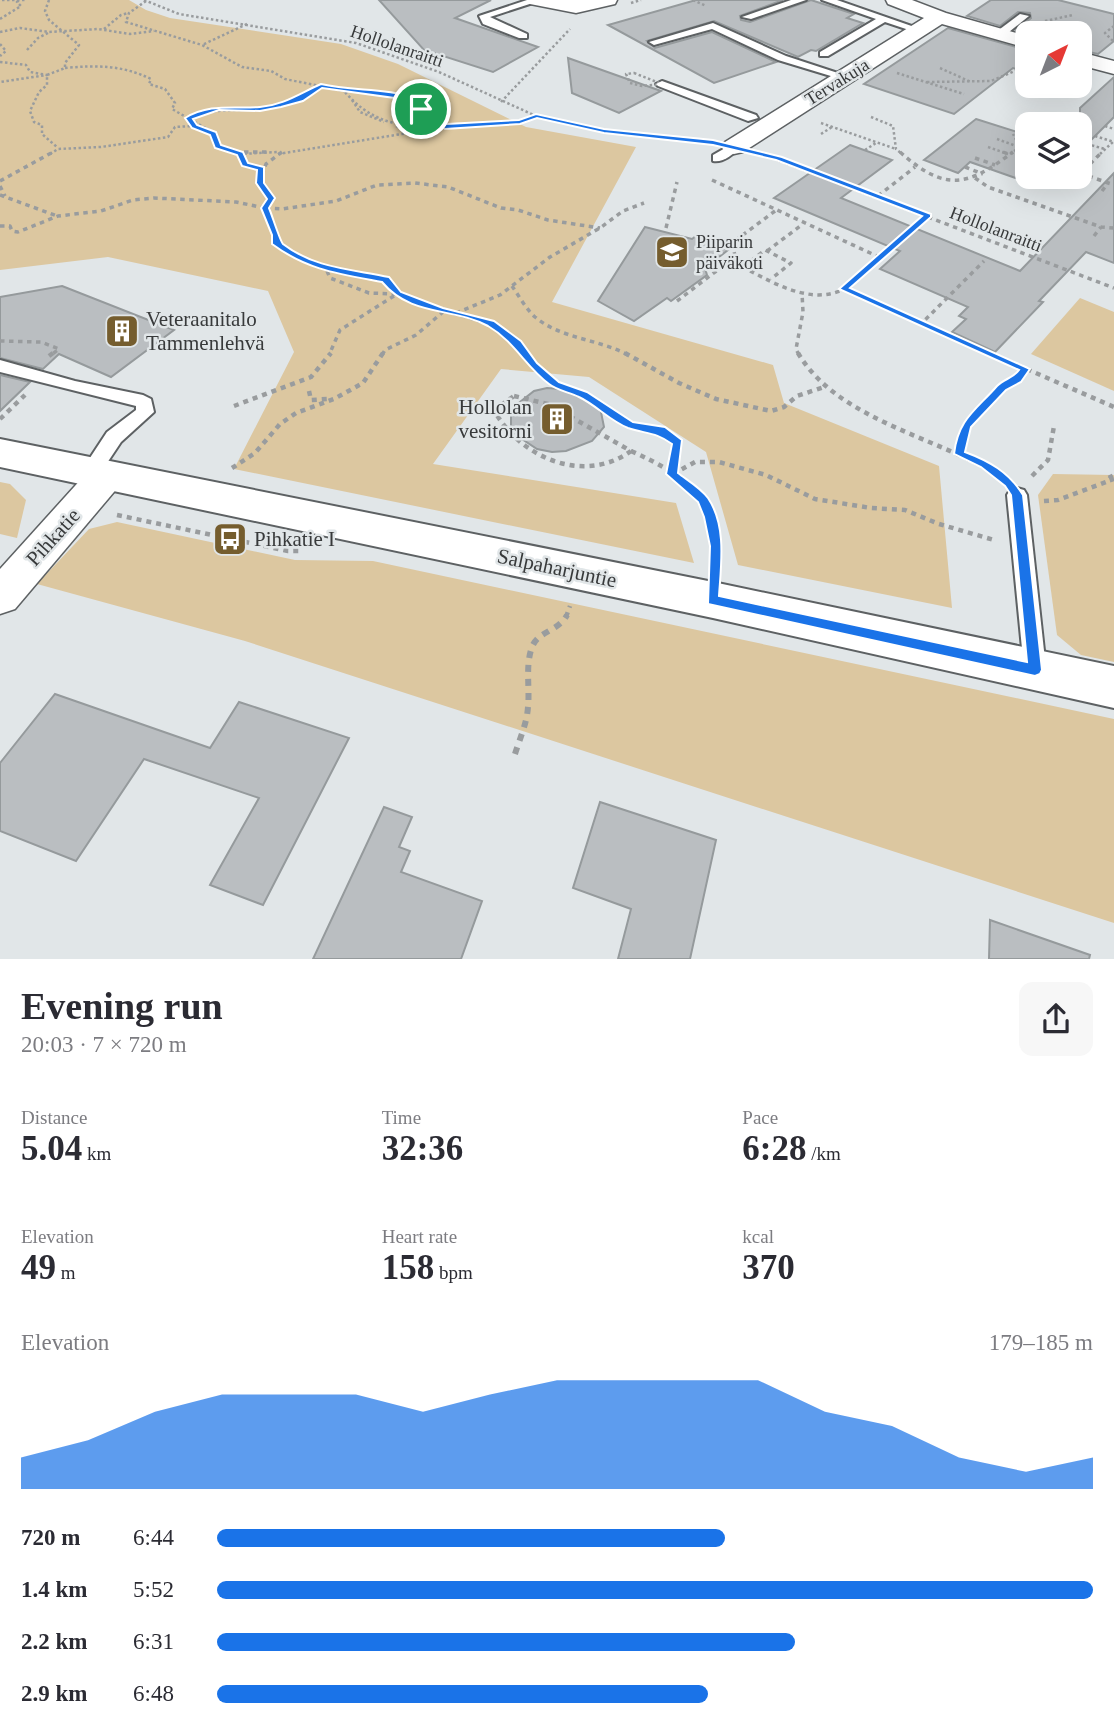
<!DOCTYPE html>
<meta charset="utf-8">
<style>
body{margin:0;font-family:Georgia,serif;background:#f7f7f7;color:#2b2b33;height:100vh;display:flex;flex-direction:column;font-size:26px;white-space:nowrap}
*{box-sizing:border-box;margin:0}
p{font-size:23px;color:#7c7c81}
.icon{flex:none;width:38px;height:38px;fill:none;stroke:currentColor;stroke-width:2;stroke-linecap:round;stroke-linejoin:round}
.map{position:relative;height:959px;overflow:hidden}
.sheet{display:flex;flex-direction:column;background:#fff;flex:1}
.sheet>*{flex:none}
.needle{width:46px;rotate:42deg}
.buttons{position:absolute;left:1015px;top:21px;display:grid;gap:14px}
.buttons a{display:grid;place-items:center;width:77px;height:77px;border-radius:14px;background:#fff;box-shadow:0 7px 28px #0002;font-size:35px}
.pin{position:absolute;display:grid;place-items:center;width:60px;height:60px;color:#fff;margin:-30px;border:4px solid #fff;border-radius:50%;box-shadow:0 2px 7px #0007}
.round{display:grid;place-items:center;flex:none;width:74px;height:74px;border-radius:14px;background:#f7f7f7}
.head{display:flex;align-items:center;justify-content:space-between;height:119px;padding:0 21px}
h1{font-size:38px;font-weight:700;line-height:52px}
.stats{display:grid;grid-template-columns:repeat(3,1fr);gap:10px;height:119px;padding:7px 21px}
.stats div{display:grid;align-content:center}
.stats b{font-size:35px;font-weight:700}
.stats small{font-size:19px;font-weight:400}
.stats p{font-size:19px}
.chart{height:196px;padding:14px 21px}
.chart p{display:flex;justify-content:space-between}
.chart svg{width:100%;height:126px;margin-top:7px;fill:#1a73e8;opacity:.7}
ul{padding:0 21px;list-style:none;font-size:23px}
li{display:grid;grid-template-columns:112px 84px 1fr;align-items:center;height:52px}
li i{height:18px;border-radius:9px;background:#1a73e8}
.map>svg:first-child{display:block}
.green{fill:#dcc7a0}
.building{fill:#babec1;stroke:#959a9c;stroke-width:2}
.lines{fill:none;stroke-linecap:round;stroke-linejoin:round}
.lane-casing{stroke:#5d6163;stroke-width:4}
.street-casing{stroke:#5d6163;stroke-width:3}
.secondary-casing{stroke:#5d6163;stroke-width:4}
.path-far3{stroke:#999c9e;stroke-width:2.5;stroke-dasharray:2.5 2.5;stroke-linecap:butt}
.path-far2{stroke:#999c9e;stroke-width:3.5;stroke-dasharray:4.5 4.5;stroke-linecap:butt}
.path-far1{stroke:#999c9e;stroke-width:4.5;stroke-dasharray:5 5;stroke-linecap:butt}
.path{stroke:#999c9e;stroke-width:6;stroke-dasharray:7 7;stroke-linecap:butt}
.lane{fill:#fff;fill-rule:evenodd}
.street{fill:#fff;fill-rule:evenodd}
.secondary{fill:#fff;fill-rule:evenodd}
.route{fill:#1a73e8;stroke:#fff;stroke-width:2;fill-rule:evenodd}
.labels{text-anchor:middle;stroke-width:5;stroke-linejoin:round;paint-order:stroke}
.far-street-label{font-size:18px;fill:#383a3b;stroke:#e1e6e8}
.far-poi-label{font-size:18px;fill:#383a3b;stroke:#e1e6e8;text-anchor:start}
.poi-label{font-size:21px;fill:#383a3b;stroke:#e1e6e8;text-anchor:start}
.street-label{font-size:21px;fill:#383a3b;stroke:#e1e6e8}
</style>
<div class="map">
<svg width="1114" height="959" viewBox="0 0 1114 959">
<rect width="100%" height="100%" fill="#e1e6e8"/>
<!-- green -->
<g class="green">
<polygon points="0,0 129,0 146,10 170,18 341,44 398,64 526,127 636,147 552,302 773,365 784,403 939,466 952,608 738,565 706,452 589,377 501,369 433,464 676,503 694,563 234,469 294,352 268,291 108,257 0,270"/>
<polygon points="1080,298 1114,312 1114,391 1031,354"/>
<polygon points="1053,474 1114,475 1114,662 1081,655 1057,635 1038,495"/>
<polygon points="0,482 10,484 26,500 17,538 0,534"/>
<polygon points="117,522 295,560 373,561 1114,719 1114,923 245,641 37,584 89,529"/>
</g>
<!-- building -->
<g class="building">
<polygon points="379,0 491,0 455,18 538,47 493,72 424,50"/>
<polygon points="696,0 783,0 740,16 741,20 750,22 811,0 854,14 847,18 863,23 816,51 811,50 798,57 714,21 647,41 655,48 712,32 776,62 714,83 608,25"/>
<polygon points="991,0 1058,0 1114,14 1114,41 1098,54 1080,50 1080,33 1027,33 1016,30 1031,18 1030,13 1018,12 1000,26 967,16"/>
<polygon points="948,28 1027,50 1027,72 1013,68 954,114 864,84"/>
<polygon points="568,58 661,91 619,113 572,93"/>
<polygon points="1114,77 1114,117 1080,151 1080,108"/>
<polygon points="976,119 1027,135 1027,182 970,162 958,173 924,160"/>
<polygon points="850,145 892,160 841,198 1020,271 1114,173 1114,263 1086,252 1039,301 1043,302 995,352 952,332 966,319 959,316 968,307 880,269 900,251 774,198"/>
<polygon points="645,227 692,239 696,236 728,250 705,268 707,275 671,301 667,298 634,321 598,301"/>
<polygon points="62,286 174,330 111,377 59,354 43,369 0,358 0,297"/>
<polygon points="0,375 30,382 0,411"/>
<polygon points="547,388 575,390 596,403 601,412 604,427 592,441 566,451 552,452 537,449 516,435 511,425 511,415 515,406 534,391"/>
<polygon points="55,694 210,748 239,702 349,738 263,905 210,885 259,798 144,759 76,861 0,831 0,763"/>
<polygon points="600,802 716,840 690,959 618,959 631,909 573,888"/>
<polygon points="384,807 412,817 399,847 410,851 401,872 482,901 461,959 313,959"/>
<polygon points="990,920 1090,955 1089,959 989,959"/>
</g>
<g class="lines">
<!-- lane casing -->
<g class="lane-casing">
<g id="lane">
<polygon points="527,0 542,0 490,17 527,34 527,38 519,38 483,24 479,16"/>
<polygon points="791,0 806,0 751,19 742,17"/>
<polygon points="822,0 837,0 923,30 918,33 885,22 828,56 820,56 820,52 876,19"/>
<polygon points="1020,14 1029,16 1004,36 996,36 996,32"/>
<polygon points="713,23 786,56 850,77 844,80 778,60 712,29 654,45 649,42"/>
<polygon points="662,81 756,115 758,118 748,121 658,86 656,84"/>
<path d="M734,143L740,147C734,154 723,163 713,161V155Z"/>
<polygon points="0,360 75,381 143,395 151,399 154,412 121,442 97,478 83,478 80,473 107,432 136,410 136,406 0,372"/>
<polygon points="1017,488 1024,490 1027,495 1046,669 1043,676 1035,679 1027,676 1024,669 1007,495 1010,490"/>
</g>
</g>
<!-- street casing -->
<g class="street-casing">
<g id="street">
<polygon points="528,0 617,0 615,4 576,13 530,4"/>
<polygon points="886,0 912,0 946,13 1027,36 1027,48 942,24 743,152 734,154 725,152 722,147 725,142 924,18 888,4"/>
<polygon points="1080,52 1114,61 1114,74 1080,65"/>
<polygon points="106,462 119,466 124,476 119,486 15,609 0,614 0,569 93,466"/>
</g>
</g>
<!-- secondary casing -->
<g class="secondary-casing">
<polygon id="secondary" points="0,439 713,582 1114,666 1114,708 713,618 0,467"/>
</g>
<!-- path-far3 -->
<g class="path-far3">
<polyline points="2,0 25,0"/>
<polyline points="49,0 45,11 49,20 79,45 65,63 65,68 47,75 47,85 39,92 30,111 34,122 42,125 42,134 58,148"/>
<polyline points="144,0 179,14 356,43 439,72 536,116 604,131 705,142"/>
<polyline points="693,0 706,6"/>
<polyline points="146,1 129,13 126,22 202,45"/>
<polyline points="631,3 641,0"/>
<polyline points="0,19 21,6 17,2 19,0"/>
<polyline points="1045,21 1073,15"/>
<polyline points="247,24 202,45 242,67 271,71 285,79 344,91"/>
<polyline points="1114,26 1105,33 1114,42"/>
<polyline points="104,29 121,15 128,13"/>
<polyline points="0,32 20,28 49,32 98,29 130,34 154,31"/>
<polyline points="0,44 6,51 0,56"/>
<polyline points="27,50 38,38 48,33"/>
<polyline points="0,62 26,65 30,72 47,75 0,82"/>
<path d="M65,68C97,65 122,65 151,79L149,84L165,89L175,103L172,109L214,133L217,147L240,154L278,152"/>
<polyline points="940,68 971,82"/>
<polygon points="634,73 662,84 642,86 630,83 626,74"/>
<polyline points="897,73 964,94"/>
<polyline points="927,82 991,81 1027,66"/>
<polyline points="352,100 360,112 384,122"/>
<polyline points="501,102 570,29"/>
<polyline points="871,117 893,126 896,149 902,154"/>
<path d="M189,118C212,108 235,111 260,109C282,107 302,98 321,86"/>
<polyline points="821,123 896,149"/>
<polyline points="396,126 414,132"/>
<polyline points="1105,126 1114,129"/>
<path d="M427,129C391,124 369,120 344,91L397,94L412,99L435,113V118L444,126"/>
<polyline points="821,134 832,127"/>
<polyline points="1095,136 1114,142"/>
<polyline points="997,139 1019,147"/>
<polyline points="1087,144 1105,149"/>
<polyline points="988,147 1008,154"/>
<polyline points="865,150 876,143"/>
<polyline points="1016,151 1025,154"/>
<polyline points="50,154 58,149 101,147 168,137 175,127 194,126"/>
<polyline points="278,154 445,127 520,122 536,116"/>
<polyline points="1010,154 1020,147 1013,134"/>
<polyline points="1100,154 1114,141"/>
</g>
<!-- path-far2 -->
<g class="path-far2">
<polyline points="235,152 270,152"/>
<polyline points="282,152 266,164 259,183 271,198 265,208 282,209 336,201 377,185 415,183 448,187 501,208 518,210 548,220 600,228"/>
<path d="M900,152C946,193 968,186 1013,152"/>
<polyline points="1003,152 1008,154"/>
<polyline points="1020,152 1027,155"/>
<polyline points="240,154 245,165 261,169"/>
<polyline points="768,156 1114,288"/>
<polyline points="975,158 995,165"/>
<polyline points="1090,164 1102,152"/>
<polyline points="965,167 983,174"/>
<polyline points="1080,173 1114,185"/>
<polyline points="975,178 988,187 1101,227 1114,228"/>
<polyline points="712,180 879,257 927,216"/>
<polyline points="0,181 53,152"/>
<polyline points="0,186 5,196"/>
<polyline points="1102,191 1108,183"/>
<polyline points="0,195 57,216"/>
<polyline points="878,196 915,167"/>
<path d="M775,211L732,243L737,264C767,279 807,306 842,290C856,284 868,268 879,257"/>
<path d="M0,226H10L12,231L18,232L58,216L101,211L133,200L154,198L236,202L265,208L277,244L325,269L385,279C421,324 490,302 526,355"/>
<polyline points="666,228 677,182"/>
<polyline points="1094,236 1101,227"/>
<polyline points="767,251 803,224"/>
<polyline points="744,266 765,250 791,263 771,279"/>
<polyline points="327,271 330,278 369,293 397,294 340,330 329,355"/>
<path d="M512,286C519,296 526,309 535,317C561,339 599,339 628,355"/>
<polyline points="844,289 922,323 984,261"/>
<polyline points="677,301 719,269 737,264"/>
<polyline points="456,313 500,295 550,257 600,228 623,211 644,203"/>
<polyline points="922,323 994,355"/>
<polyline points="0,341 41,342 59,349 51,355"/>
<polyline points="382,355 385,350 416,335 444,311"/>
<polyline points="799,355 796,349 803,312 802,293"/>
</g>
<!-- path-far1 -->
<g class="path-far1">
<path d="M525,353C533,364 543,377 556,384C564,389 574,390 582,394C608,406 630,434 661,430L678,442L672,474"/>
<polyline points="625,353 679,383 716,399 771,411 784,407 797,396 824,387"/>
<path d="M798,353C838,421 939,437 1003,478"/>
<polyline points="990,353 1114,407"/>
<polyline points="49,356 53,353"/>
<polyline points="309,391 311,400 327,399"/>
<path d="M514,396L548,404L631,451C584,485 520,458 494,410Z"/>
<polyline points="234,406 311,377 331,353"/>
<polyline points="0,419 25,395"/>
<path d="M631,451C689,477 716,499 716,566"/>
<polyline points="960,454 961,435 966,425 1002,387 1018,380 1025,369"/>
<polyline points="232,468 255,453 280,424 296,413 334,399 363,383 383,353"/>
<polyline points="673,474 695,462 719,462 766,475 815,499 871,508 905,510 939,524 994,540"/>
<polyline points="1032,476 1048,460 1054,426"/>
<polyline points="1111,477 1114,486"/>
<polyline points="1044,501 1058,500 1106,482 1111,477 1109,473"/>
<polyline points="117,515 288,551 301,551"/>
<polyline points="566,617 570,606"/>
</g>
<!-- path -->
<path class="path" d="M515,754C520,738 527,723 528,707C530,688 525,666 532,647C538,631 559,631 567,615"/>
<!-- lane -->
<use href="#lane" class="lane"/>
<!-- street -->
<use href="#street" class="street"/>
<!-- secondary -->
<use href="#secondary" class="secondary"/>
</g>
<!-- route -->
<path class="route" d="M321,84C350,91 381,88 410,96C418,99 425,108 438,112L439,117L447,124L519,120L536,114L604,129L713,140L782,157L931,214V217L850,288L1030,369L1021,382L1006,390L971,427L965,452C989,461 1009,472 1023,495L1042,670L1040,674L1035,676L708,604L710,546L704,517L698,502L666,474L672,444C656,432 646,434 628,428C610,421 596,405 579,397C569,392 558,391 549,384C526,367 514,341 488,326C453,307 411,317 382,282C339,274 307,270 272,244V235L261,208L267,199L256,183L257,170L242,166L237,155L215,148L210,135L192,128L185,118C210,103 233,109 260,107C284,105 300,93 321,84ZM322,88L409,100L419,110L432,115V119L445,129L520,124L537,118L604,133L713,145L776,160L922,216L839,289L1019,370C1013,378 1004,379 997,386C976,410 958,419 954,454L981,467L1005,486L1011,495L1027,662L719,596C721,565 727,526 708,498C701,488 687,480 678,473L682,440L665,427L633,422L587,392L559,382L537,363L521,341L494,321L443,308L401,292L389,277C351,269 314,268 283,244C280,241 272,215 269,208L275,198L264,183V167L248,163L243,152L221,145L216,132L197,125L193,119L219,110L260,111L281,107L303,101Z"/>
<!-- icons -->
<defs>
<g id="school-square" transform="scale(1.75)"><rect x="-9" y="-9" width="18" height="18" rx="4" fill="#755d2e" stroke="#e1e6e8"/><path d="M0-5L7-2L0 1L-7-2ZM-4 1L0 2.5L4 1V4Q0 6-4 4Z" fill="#fff"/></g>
<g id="building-square" transform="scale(1.75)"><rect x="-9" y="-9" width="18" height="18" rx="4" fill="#755d2e" stroke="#e1e6e8"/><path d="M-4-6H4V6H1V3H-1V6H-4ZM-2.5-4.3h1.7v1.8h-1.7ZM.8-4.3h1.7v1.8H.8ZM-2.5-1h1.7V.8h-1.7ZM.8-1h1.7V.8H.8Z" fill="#fff"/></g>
<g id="bus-square" transform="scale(1.75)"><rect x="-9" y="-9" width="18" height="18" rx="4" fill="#755d2e" stroke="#e1e6e8"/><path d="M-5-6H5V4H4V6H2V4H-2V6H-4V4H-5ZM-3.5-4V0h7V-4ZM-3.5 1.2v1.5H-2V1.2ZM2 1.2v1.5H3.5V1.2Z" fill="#fff"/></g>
</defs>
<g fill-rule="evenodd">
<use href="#school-square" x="672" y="252"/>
<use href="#building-square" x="122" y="331"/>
<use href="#building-square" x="557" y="419"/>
<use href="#bus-square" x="230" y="539"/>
</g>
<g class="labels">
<!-- far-street labels -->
<g class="far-street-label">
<text transform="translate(397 46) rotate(19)" y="6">Hollolanraitti</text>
<text transform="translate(837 82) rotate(-32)" y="6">Tervakuja</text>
<text transform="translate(996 229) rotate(21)" y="6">Hollolanraitti</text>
</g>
<!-- far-poi labels -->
<g class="far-poi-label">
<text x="696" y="248">Piiparin<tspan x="696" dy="21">päiväkoti</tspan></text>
</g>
<!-- poi labels -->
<g class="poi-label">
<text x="146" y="326">Veteraanitalo<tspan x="146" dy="24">Tammenlehvä</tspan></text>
<text x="532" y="414" text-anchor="end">Hollolan<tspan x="532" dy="24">vesitorni</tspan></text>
<text x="254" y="546">Pihkatie I</text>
</g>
<!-- street labels -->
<g class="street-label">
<text transform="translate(53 537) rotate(-48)" y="7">Pihkatie</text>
<text transform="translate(557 568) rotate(12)" y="7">Salpaharjuntie</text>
</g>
</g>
</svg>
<div class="buttons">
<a><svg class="needle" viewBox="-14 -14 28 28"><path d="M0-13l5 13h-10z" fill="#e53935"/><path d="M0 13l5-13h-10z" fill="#7c7c81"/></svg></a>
<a><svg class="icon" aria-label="layers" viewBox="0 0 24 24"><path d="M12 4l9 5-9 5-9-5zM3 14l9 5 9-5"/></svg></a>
</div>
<div class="pin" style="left:421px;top:109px;background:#1e9e55"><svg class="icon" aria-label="arrive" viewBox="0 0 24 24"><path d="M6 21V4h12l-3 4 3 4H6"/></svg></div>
</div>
<section class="sheet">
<div class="head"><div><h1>Evening run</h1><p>20:03 · 7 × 720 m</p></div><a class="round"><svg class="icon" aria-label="share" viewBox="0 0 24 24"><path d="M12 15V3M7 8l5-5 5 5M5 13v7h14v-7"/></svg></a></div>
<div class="stats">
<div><p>Distance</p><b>5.04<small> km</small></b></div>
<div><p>Time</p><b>32:36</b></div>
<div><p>Pace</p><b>6:28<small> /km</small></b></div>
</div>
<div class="stats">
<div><p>Elevation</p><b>49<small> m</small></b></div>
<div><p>Heart rate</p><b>158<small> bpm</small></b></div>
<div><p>kcal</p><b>370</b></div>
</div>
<div class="chart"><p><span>Elevation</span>179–185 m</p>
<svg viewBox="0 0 160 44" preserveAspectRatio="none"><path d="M0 44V33L10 27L20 17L30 11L40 11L50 11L60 17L70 11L80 6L90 6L100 6L110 6L120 17L130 22L140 33L150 38L160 33V44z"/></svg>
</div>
<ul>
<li><b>720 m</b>6:44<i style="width:58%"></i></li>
<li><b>1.4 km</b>5:52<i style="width:100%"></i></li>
<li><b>2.2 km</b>6:31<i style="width:66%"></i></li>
<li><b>2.9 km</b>6:48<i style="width:56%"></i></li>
</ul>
</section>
